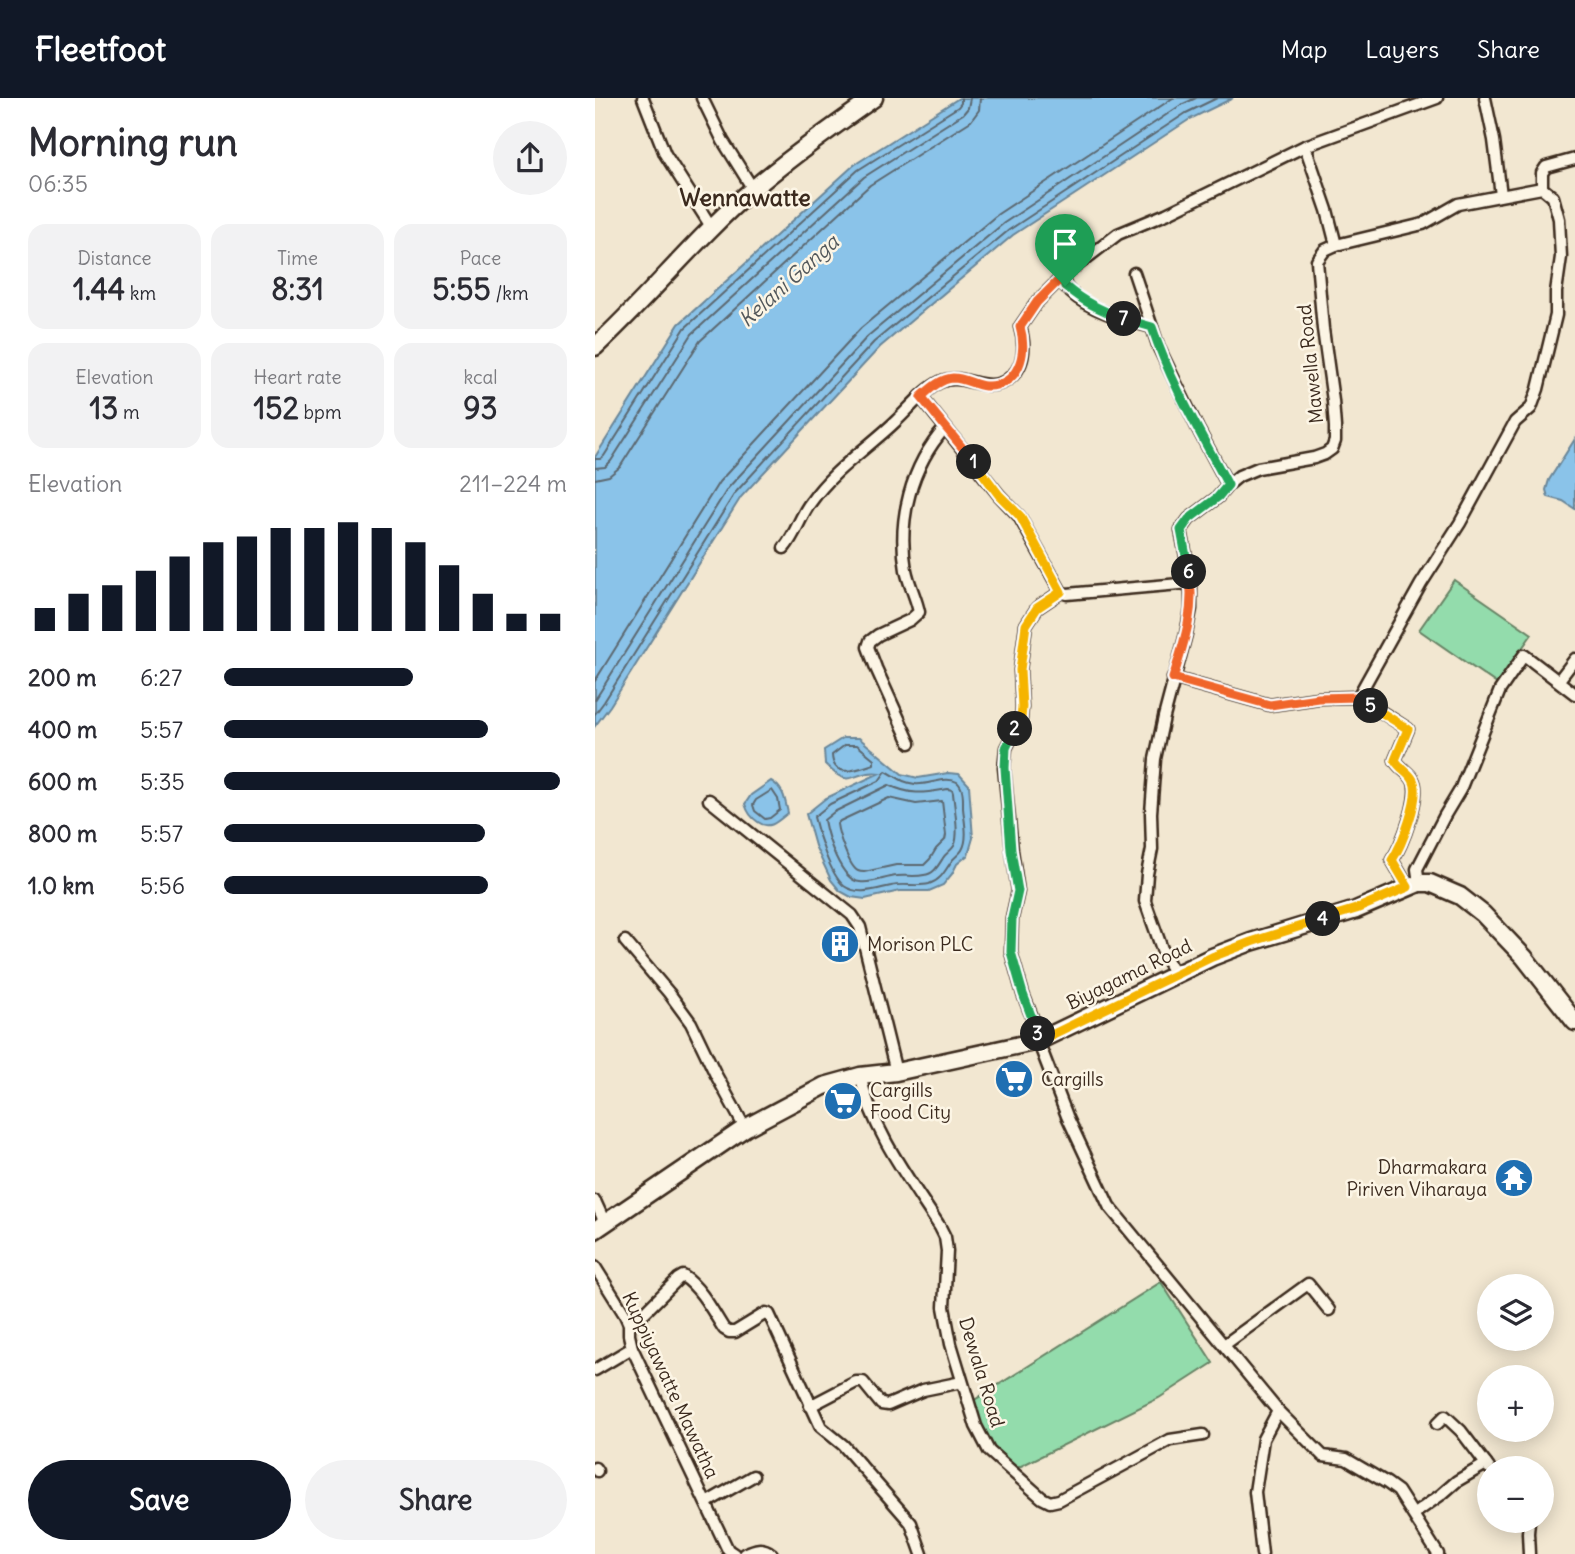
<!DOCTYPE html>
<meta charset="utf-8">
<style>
body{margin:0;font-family:Delius,sans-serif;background:#f2f2f3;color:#2b2b33;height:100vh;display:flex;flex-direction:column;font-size:26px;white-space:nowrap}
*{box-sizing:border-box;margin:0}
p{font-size:23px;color:#7c7c81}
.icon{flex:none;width:38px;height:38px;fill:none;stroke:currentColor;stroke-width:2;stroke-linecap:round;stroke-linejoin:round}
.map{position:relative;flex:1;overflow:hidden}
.side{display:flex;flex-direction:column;background:#fff;width:595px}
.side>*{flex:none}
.controls{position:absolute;left:882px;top:1176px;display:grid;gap:14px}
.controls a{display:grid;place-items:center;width:77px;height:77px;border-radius:50%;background:#fff;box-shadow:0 4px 18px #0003;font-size:35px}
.pin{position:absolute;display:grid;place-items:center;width:60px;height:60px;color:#fff;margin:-72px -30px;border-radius:50% 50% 50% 0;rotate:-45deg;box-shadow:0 0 7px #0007}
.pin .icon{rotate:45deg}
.km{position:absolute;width:35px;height:35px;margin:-18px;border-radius:50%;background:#222;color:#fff;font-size:19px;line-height:35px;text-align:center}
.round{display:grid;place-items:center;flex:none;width:74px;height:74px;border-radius:37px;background:#f2f2f3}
.head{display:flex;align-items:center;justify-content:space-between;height:119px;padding:0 28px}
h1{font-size:38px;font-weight:800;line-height:52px}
.metrics{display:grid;grid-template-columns:repeat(3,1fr);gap:10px;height:119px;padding:7px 28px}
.metrics div{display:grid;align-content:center;border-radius:18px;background:#f2f2f3;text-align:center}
.metrics b{font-size:30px;font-weight:800}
.metrics small{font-size:19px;font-weight:400}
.metrics p{font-size:19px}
.chart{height:196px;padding:14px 28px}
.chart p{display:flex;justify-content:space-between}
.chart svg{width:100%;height:126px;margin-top:7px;stroke:#111827;stroke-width:6}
.button{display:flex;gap:14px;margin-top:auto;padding:14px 28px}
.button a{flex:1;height:80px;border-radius:42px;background:#111827;color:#fff;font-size:28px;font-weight:800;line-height:80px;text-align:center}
.button a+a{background:#f2f2f3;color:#2b2b33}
ul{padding:0 28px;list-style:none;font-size:23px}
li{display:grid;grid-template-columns:112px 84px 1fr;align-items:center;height:52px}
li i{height:18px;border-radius:9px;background:#111827}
header{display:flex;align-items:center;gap:42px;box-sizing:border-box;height:98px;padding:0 35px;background:#111827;color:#fff}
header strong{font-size:33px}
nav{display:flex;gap:38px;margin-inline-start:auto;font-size:24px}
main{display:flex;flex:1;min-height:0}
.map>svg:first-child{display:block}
.green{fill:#93dcac;stroke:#678365;stroke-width:2}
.water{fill:#8ac3e9;stroke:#6a8698;stroke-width:2}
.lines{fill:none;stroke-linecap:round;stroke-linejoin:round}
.shore{stroke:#5b676f;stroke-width:2}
.minor-casing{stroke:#3b2a1e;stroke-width:15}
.primary-casing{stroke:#3b2a1e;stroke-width:21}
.minor{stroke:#fcf5e5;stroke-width:10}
.primary{stroke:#fcf5e5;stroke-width:16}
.split-1-casing{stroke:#fff;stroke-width:14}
.split-2-casing{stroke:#fff;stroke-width:14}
.split-3-casing{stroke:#fff;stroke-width:14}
.split-4-casing{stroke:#fff;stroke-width:14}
.split-5-casing{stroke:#fff;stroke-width:14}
.split-6-casing{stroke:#fff;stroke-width:14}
.split-7-casing{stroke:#fff;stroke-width:14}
.split-8-casing{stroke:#fff;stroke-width:14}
.split-1{stroke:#f0652b;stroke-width:9}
.split-2{stroke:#f5b400;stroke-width:9}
.split-3{stroke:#22a559;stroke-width:9}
.split-4{stroke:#f5b400;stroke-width:9}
.split-5{stroke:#f5b400;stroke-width:9}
.split-6{stroke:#f0652b;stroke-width:9}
.split-7{stroke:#22a559;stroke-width:9}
.split-8{stroke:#22a559;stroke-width:9}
.labels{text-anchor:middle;stroke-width:5;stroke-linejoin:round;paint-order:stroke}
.street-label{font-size:19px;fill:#3b2a1e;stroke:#fcf5e5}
.poi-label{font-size:19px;fill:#3b2a1e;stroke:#fcf5e5;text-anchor:start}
.water-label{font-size:21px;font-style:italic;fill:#53585b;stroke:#fcf5e5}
.quarter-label{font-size:23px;font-weight:bold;fill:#3b2a1e;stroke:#fcf5e5}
</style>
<header>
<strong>Fleetfoot</strong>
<nav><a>Map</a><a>Layers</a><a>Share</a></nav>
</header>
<main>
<section class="side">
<div class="head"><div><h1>Morning run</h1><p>06:35</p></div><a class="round"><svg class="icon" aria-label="share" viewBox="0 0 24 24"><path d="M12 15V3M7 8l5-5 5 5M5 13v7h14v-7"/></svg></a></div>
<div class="metrics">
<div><p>Distance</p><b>1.44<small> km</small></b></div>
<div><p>Time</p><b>8:31</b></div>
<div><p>Pace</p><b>5:55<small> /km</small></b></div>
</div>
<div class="metrics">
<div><p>Elevation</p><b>13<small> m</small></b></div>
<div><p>Heart rate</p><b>152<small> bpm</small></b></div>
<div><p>kcal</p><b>93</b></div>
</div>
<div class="chart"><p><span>Elevation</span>211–224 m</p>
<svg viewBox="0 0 160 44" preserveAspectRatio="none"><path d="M5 44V36M15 44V31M25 44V28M35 44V23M45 44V18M55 44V13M65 44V11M75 44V8M85 44V8M95 44V6M105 44V8M115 44V13M125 44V21M135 44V31M145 44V38M155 44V38"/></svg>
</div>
<ul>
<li><b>200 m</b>6:27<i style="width:55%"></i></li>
<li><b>400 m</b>5:57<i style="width:77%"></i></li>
<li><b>600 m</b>5:35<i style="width:98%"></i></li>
<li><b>800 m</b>5:57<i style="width:76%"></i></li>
<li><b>1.0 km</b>5:56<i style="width:77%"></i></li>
</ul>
<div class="button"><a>Save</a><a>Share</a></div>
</section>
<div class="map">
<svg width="980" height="1456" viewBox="0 0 980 1456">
<rect width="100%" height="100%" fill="#f2e7d1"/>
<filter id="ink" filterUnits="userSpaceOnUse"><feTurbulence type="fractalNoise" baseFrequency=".0143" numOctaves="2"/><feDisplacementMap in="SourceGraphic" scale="14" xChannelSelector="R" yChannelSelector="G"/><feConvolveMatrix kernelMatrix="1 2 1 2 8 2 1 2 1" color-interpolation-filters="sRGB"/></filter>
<g filter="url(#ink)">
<!-- green -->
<g class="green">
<polygon points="859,482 937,536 902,586 824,532"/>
<polygon points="566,1184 618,1265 564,1300 422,1370 398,1348 386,1326 378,1303"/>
</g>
<!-- water -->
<g class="water">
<polygon points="364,0 638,0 595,21 418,137 285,249 146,399 15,608 0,628 0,359 84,226 259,67"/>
<polygon points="980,341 980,411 968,403 953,399 951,392 954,382"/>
<path d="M248,640H264L307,676L323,680L353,675L364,676L374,687L378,740L373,757L362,766L357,776L348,787L334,793H305L270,801L256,799L245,793L236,782L220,748L211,716L231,700L285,675C256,671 258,695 230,666L229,652Z"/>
<path d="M176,683C189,690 190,702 193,715C184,722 175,733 163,724C156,719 153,715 150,706L156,697Z"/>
</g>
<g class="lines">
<!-- shore -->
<g class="shore">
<polyline points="0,361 5,361 9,358 90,230 263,72 363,9 366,5 366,0"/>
<polyline points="0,370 10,369 16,363 97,236 269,79 368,16 373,10 375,0"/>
<polyline points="0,381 14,378 25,369 105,243 275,87 376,23 384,12 385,0"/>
<polyline points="0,583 124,384 266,230 403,116 578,0"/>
<polyline points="0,602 133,390 273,238 409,125 586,7 601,0"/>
<polyline points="0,616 9,604 140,395 279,244 414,132 591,15 622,0"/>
<path d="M250,647H262L279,661V666C265,670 238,683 237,657Z"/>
<path d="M291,673C303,679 305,684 320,686C332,688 351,677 362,684C369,690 368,701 368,710C369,722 374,740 367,752C364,757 359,759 356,764C350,773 346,782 334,786C322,789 308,785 296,788C281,791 263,798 249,788C235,776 223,737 219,719L235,706L284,683Z"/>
<path d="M294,687C317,698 329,695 353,691L357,692L358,695C359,707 365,738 359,748C356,753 351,755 348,760C343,768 339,776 329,777C320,779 311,777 302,778C290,779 277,786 265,784C246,783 232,739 229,722L239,714Z"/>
<polygon points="177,692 183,701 185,712 175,720 170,721 160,713 158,707 161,702"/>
<path d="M294,700L321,706L347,703L351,737L350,742L341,751L335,761L329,767H301L269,774C267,774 265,774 263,773C254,769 243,735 242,726L245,723Z"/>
</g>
<!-- minor casing -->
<g class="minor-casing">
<g id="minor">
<polyline points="48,0 70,56 117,130"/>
<polyline points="107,0 128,43 158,91"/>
<polyline points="890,0 899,42 906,97"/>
<polyline points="710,48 732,112 741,147"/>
<polyline points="539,175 564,250 603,331 633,387"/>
<path d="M467,179C468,181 470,187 471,189C487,210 532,223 557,229"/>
<polyline points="326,299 404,397 424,418 466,494 472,496 596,485"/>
<path d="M189,450C201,436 205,418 216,404C239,371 273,350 301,323C314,311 330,291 345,284C368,273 390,297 412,282C430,270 431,248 425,229L442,204L467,179L523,136L571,116L710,48L842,0"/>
<path d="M578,580L675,607L723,600L763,599L813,631L800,662C805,671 814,674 818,682C827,697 806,749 797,762L813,789"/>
<polyline points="964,582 980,561"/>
<polyline points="763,599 826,486 865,425 920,324 936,310 943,291 961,217 961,194 966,159 964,121 958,99 947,90 947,75 951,69 980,61"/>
<path d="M315,645L281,570L273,549L275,543L283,537L315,522L324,514C321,499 314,487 311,472C302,422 316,368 350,330"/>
<polyline points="114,702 257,817 265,829 301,974"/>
<polyline points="824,785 822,771 850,717 865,692 905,592 929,557 980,596"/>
<polyline points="30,843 74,895 96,925 121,977 150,1030"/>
<polyline points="579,876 567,851 550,803 552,776 557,751 556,715 560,661 569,619 591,536 596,511 596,485 586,432 594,421 623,399 633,387 644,378 663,370 719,360 730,356 737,351 740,343 740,329 738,303 728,231 722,163 730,152 741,147 828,126 863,106 947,90"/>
<polyline points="446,942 428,896 416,854 417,820 423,793 417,752 409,670 411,650 426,621 427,609 425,572 431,527 442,510 466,494"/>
<polyline points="443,943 472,1018 514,1108 683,1313 728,1358 751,1361 792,1385 803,1393 843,1456"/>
<path d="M265,978C278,1034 314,1081 345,1129L350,1139L352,1153L349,1209L356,1246L381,1328L394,1353L447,1400L455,1404L464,1402L575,1342L608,1337"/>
<polyline points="0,1103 10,1125"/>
<polyline points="0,1169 30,1217 34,1226 34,1237 37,1250 133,1452 139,1456"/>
<path d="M34,1226L50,1214L83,1181L88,1178C106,1190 118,1214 129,1231L134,1234H140L171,1215L174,1216L226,1329L248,1347L316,1425L327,1456"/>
<polyline points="629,1247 713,1186 734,1212"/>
<polyline points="0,1272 37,1250"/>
<polyline points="215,1308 261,1284 268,1284 286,1306 293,1307 328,1292 367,1284"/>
<polyline points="842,1326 850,1318 866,1333 894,1370"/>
<polyline points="0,1370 2,1373"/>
<polyline points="111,1405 158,1378"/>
<polyline points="819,1416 847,1396 862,1383 891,1366"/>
<polyline points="934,1423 933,1435 934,1456"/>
<path d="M149,1456C160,1451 167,1448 177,1456"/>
<polyline points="667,1456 660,1394 668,1341 683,1313"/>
</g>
</g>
<!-- primary casing -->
<g class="primary-casing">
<g id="primary">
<path d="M0,249C55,198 102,139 159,90C197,58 238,29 279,0"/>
<polyline points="0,1132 150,1030 229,988 265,978 301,974 443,943 617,859 656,844 761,812 824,785 835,785 865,798 888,816 929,859 980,924"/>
</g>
</g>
<!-- minor -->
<use href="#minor" class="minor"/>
<!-- primary -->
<use href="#primary" class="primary"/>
</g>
</g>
<g class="lines" filter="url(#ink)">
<!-- split-1 casing -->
<g class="split-1-casing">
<path id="split-1" d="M379,364L326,299C335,291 345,281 358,280C369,280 380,287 390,288C424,290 433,255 425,229L442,204L467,179L470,188"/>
</g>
<!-- split-2 casing -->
<g class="split-2-casing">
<polyline id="split-2" points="379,364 404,397 425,418 466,494 442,510 431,527 425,572 427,609 426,621 420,631"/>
</g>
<!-- split-3 casing -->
<g class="split-3-casing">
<polyline id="split-3" points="420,631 411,650 410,670 416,752 423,793 417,820 416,854 428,896 443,936"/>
</g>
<!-- split-4 casing -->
<g class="split-4-casing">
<polyline id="split-4" points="443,936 446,942 617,859 656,844 728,821"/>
</g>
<!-- split-5 casing -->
<g class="split-5-casing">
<path id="split-5" d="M728,821L761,811L813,789L797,762C806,749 827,697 818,682C814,674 805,671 800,662L813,631L776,608"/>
</g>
<!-- split-6 casing -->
<g class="split-6-casing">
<path id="split-6" d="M594,474C601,510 589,545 578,580L675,607L723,600L763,599L776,608"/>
</g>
<!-- split-7 casing -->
<g class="split-7-casing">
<path id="split-7" d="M529,221L557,229C575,284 606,336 633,387L623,399L594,421L586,432L594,474"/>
</g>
<!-- split-8 casing -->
<g class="split-8-casing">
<path id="split-8" d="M470,188C488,204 506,212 529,221"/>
</g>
<!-- split-1 -->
<use href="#split-1" class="split-1"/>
<!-- split-2 -->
<use href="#split-2" class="split-2"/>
<!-- split-3 -->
<use href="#split-3" class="split-3"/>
<!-- split-4 -->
<use href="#split-4" class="split-4"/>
<!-- split-5 -->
<use href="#split-5" class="split-5"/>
<!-- split-6 -->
<use href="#split-6" class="split-6"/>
<!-- split-7 -->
<use href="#split-7" class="split-7"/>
<!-- split-8 -->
<use href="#split-8" class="split-8"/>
</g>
<!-- icons -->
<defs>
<g id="building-disc" transform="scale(2.0125)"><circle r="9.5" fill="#1f6fb2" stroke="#fcf5e5"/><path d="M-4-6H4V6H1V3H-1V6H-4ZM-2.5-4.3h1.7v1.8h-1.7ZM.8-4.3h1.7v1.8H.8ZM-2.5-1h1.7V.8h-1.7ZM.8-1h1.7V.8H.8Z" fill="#fff"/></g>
<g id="supermarket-disc" transform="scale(2.0125)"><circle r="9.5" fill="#1f6fb2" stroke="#fcf5e5"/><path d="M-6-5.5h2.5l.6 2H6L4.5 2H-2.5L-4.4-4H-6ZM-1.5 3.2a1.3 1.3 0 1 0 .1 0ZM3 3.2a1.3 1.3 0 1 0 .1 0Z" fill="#fff"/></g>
<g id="temple-disc" transform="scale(2.0125)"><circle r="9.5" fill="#1f6fb2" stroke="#fcf5e5"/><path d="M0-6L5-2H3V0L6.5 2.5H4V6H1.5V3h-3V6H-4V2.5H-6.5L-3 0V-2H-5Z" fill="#fff"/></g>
</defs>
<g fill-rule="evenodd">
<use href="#building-disc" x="245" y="846"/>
<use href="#supermarket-disc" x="419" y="981"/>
<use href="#supermarket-disc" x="248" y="1003"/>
<use href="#temple-disc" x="919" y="1080"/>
</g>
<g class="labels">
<!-- street labels -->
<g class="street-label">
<text transform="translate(715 266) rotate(-96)" y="7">Mawella Road</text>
<text transform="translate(534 876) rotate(-26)" y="7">Biyagama Road</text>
<text transform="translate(387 1274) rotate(73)" y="7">Dewala Road</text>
<text transform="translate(76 1287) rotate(65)" y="7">Kuppiyawatte Mawatha</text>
</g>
<!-- poi labels -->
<g class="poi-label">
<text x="272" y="853">Morison PLC</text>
<text x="446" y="988">Cargills</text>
<text x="275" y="999">Cargills<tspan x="275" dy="22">Food City</tspan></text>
<text x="892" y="1076" text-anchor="end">Dharmakara<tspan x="892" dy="22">Piriven Viharaya</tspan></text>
</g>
<!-- water labels -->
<g class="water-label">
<text transform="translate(194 183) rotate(-42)" y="7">Kelani Ganga</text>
</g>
<!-- quarter labels -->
<g class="quarter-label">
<text x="150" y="108">Wennawatte</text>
</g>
</g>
</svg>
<div class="controls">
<a><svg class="icon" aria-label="layers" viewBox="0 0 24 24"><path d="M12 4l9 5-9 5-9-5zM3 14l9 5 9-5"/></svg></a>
<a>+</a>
<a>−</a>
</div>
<div class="pin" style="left:470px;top:188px;background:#1e9e55"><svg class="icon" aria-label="arrive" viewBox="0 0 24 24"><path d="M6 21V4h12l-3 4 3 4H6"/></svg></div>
<b class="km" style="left:379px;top:364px">1</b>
<b class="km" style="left:420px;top:631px">2</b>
<b class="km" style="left:443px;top:936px">3</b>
<b class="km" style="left:728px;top:821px">4</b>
<b class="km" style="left:776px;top:608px">5</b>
<b class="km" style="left:594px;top:474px">6</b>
<b class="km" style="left:529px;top:221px">7</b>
</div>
</main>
